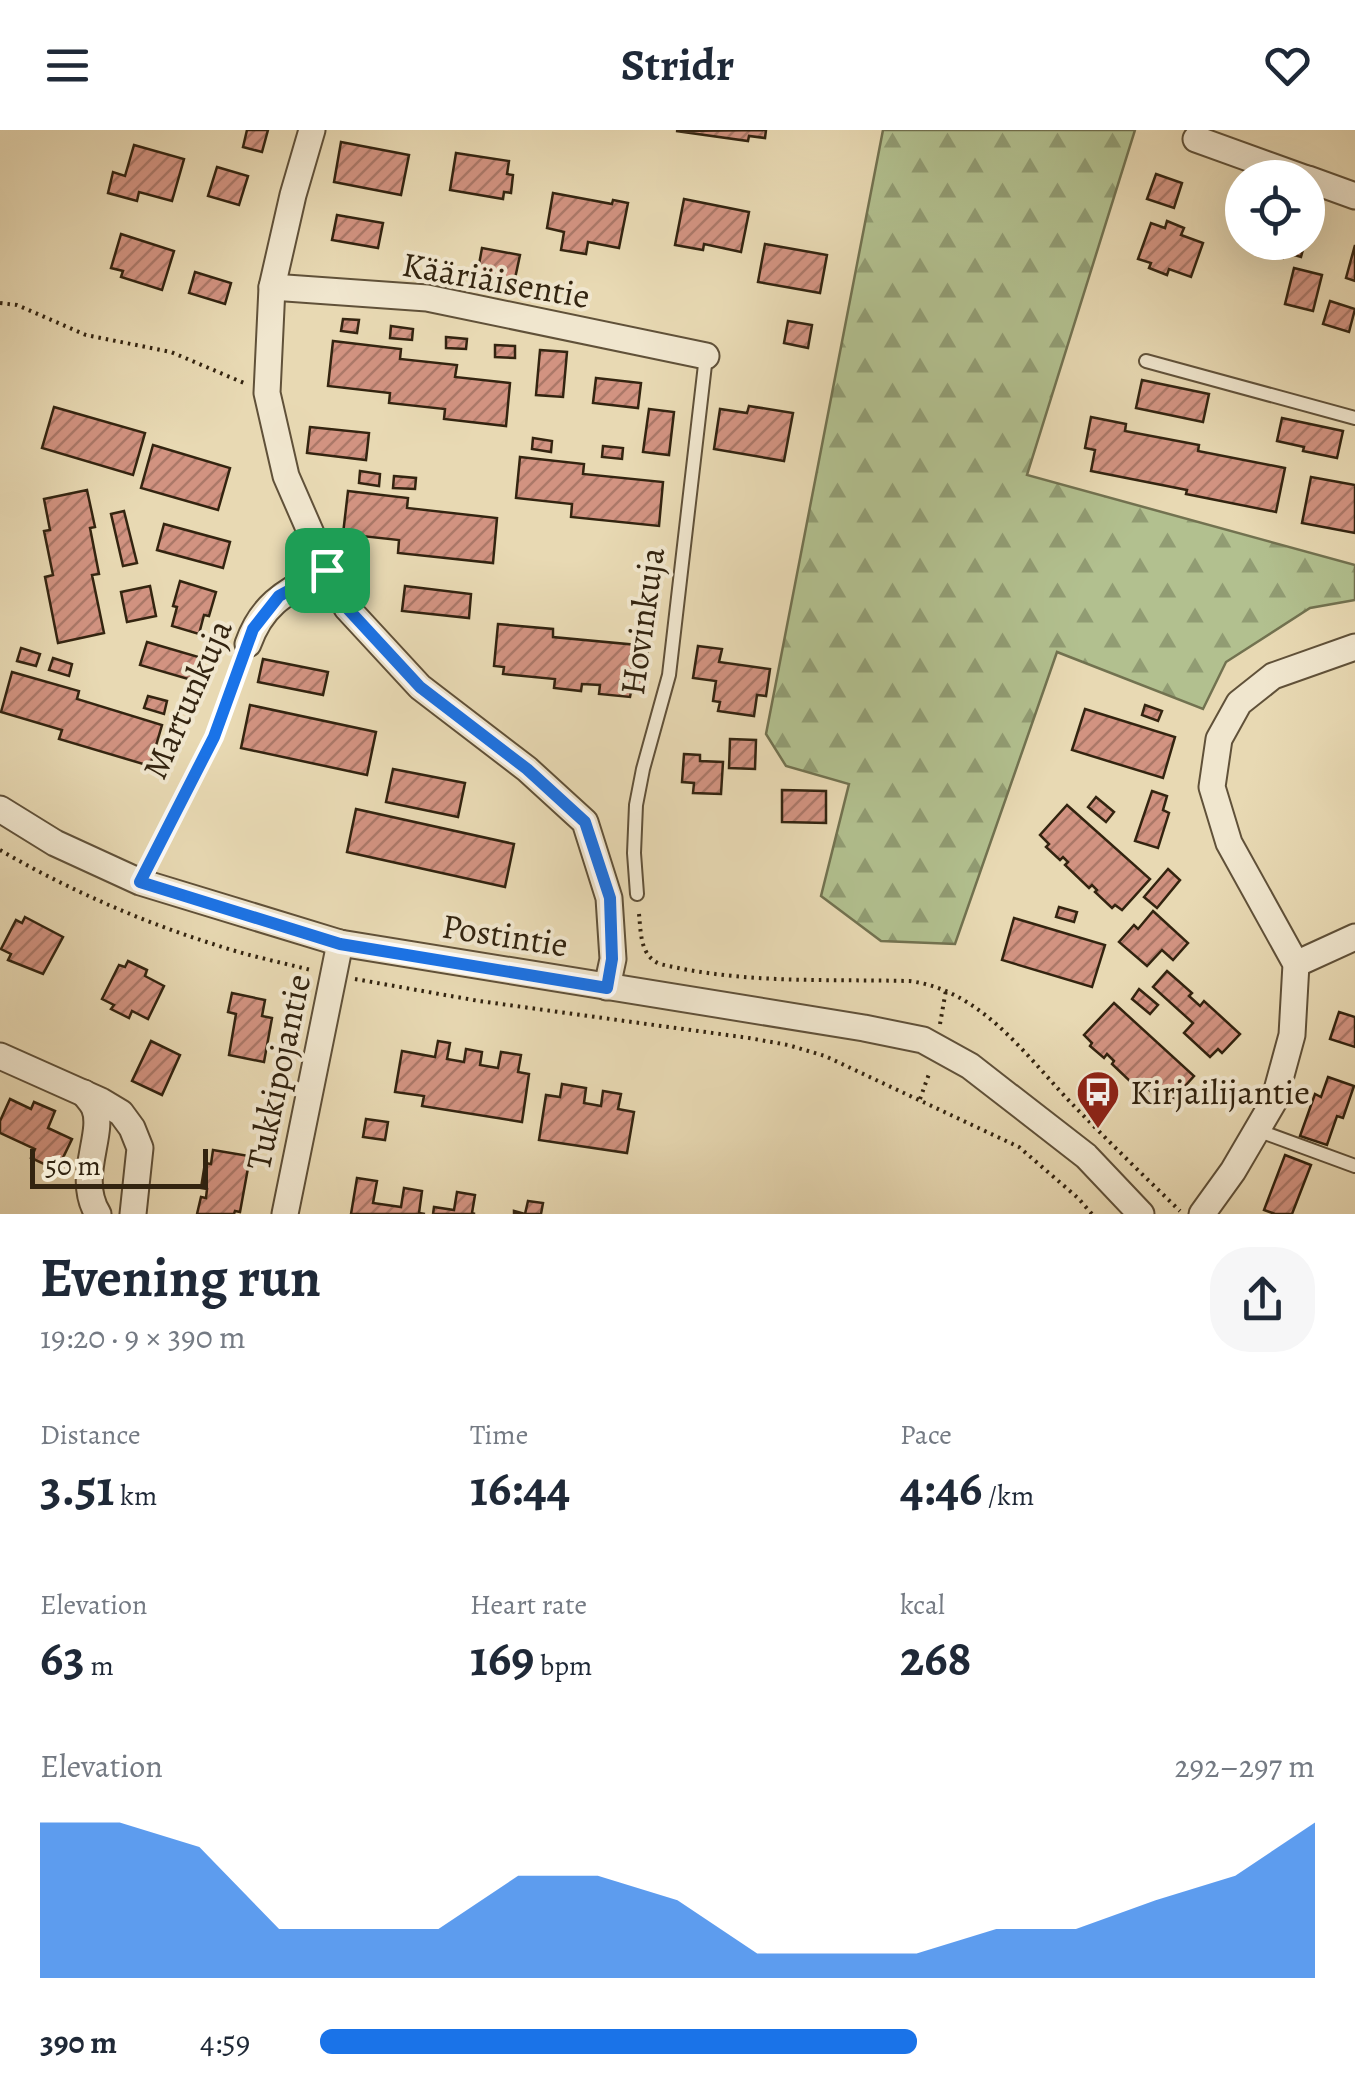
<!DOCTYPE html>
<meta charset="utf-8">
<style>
body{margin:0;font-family:Alegreya,serif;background:#f6f6f7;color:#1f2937;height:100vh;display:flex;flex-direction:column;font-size:38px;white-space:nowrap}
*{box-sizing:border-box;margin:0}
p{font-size:32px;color:#747a83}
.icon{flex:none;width:55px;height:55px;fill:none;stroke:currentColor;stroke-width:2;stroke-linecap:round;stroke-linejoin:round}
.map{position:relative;height:1084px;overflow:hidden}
.panel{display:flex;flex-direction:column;background:#fff;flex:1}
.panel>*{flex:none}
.tools{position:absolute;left:1225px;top:30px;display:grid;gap:20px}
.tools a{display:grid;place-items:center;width:100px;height:100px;border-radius:50%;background:#fff;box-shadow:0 10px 40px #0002;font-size:50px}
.scale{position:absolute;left:30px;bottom:25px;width:178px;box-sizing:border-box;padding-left:10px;border:5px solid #332410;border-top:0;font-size:28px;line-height:35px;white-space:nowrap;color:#332410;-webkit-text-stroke:8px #f0e6ce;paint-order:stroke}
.pin{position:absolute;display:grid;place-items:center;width:85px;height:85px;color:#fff;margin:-42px;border-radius:20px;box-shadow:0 5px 15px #0006}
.round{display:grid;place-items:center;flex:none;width:105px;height:105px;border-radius:40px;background:#f6f6f7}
.head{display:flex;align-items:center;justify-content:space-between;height:170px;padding:0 40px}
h1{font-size:55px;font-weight:700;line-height:75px}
.figures{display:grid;grid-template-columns:repeat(3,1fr);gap:15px;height:170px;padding:10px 40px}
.figures div{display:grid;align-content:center}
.figures b{font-size:50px;font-weight:700}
.figures small{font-size:28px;font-weight:400}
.figures p{font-size:28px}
.chart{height:280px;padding:20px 40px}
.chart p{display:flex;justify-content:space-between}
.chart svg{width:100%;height:180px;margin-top:10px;fill:#1a73e8;opacity:.7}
ul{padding:0 40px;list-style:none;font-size:32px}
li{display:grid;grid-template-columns:160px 120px 1fr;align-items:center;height:75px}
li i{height:25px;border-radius:12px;background:#1a73e8}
header{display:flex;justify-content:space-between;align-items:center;height:130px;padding:0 40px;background:#fff;font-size:45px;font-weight:700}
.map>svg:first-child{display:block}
.forest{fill:url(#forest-firs);stroke:#727250;stroke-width:2.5}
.building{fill:url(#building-hatch);stroke:#332410;stroke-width:2.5}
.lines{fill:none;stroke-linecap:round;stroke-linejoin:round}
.service-casing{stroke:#605139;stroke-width:16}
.minor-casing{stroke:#605139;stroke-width:29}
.path{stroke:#332410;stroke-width:4;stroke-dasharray:2.5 5;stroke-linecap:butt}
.service{stroke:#f0e6ce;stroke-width:12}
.minor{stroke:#f0e6ce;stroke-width:25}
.route-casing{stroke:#fff;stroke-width:20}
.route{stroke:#1a73e8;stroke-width:12}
.labels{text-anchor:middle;stroke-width:8;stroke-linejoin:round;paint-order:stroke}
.street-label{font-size:35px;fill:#332410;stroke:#f0e6ce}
.poi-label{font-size:35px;fill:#332410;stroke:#f0e6ce;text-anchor:start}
</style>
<header><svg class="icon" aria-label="menu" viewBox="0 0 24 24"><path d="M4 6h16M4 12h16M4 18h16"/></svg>Stridr<svg class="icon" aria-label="heart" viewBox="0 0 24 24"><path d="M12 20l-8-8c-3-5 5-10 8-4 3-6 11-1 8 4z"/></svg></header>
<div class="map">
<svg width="1355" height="1084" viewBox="0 0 1355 1084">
<defs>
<pattern id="forest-firs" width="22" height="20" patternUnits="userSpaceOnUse" patternTransform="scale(2.5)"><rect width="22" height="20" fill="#b2c08f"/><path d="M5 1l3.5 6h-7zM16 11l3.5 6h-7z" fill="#919c73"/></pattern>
<pattern id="building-hatch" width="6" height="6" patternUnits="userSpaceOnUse" patternTransform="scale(2.5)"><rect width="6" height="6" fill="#d29381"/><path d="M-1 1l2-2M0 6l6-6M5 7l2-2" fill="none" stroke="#ab7868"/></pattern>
</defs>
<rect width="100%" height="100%" fill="#e8d9b3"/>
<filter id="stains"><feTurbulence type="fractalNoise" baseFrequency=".002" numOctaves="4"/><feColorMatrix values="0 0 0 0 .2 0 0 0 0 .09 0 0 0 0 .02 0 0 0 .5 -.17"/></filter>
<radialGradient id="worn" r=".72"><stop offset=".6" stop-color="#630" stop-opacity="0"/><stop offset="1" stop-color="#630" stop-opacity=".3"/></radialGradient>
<!-- forest -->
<polygon class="forest" points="883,0 1135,0 1027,345 1355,435 1355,470 1310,478 1226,532 1203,579 1057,522 955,814 881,811 821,766 849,654 786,636 766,604"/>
<!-- building -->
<g class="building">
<polygon points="247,0 268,0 262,22 243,17"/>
<polygon points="766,0 765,8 749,6 748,11 676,1"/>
<polygon points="341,12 409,25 401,65 334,52"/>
<polygon points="134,15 184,29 172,71 139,62 137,71 108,63 113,42 125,46"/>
<polygon points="456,23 509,31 507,44 513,45 511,63 504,62 503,69 450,60"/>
<polygon points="217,37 248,46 239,75 208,66"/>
<polygon points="1156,44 1182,53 1174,78 1147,69"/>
<polygon points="553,63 612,74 613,70 628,73 619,118 588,112 586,124 561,120 564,102 547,98"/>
<polygon points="684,69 749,82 741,122 704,114 703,120 675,115"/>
<polygon points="337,85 383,93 378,118 332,110"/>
<polygon points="1167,91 1184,98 1181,105 1203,113 1191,147 1169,139 1167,145 1149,138 1151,133 1138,129 1151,93 1165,98"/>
<polygon points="121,104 174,121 162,160 121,147 123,141 111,138"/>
<polygon points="1305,112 1301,127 1284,122 1283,128 1261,122 1263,112"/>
<polygon points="765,114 827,125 820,163 758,152"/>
<polygon points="1355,115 1355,151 1346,148"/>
<polygon points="482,118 520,125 513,158 476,151"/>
<polygon points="1294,138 1322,145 1313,181 1285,174"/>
<polygon points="195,142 231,153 225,174 189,163"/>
<polygon points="1330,171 1355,179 1349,202 1323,194"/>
<polygon points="343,189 359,190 357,203 341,201"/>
<polygon points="788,191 812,195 808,218 784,213"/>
<polygon points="391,196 413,199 412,210 390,208"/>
<polygon points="446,207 467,209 466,219 446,218"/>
<polygon points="333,211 401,219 400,229 457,235 455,247 510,253 506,296 444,289 445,279 389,273 390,263 328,256"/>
<polygon points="495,215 515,216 515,228 495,227"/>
<polygon points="540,220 567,222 563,267 536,265"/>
<polygon points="596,248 641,253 638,278 593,273"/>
<polygon points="1142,250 1209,264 1203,292 1136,278"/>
<polygon points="749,276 793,283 784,331 714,319 720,279 747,283"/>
<polygon points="54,277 145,303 133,345 42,318"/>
<polygon points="649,279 674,282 669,325 643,322"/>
<polygon points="1091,287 1126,294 1125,301 1199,315 1198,321 1285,338 1276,382 1186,364 1187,360 1091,341 1095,320 1085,318"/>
<polygon points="1282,288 1343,301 1337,328 1303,321 1304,317 1277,311"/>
<polygon points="310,297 369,303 366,330 307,323"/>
<polygon points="533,308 552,311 551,322 532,319"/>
<polygon points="153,315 230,338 218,380 141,358"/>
<polygon points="603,316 623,318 622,329 602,327"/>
<polygon points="520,327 584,334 583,344 663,352 659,396 571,387 572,374 516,368"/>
<polygon points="360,341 380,344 379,356 359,353"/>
<polygon points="394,346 416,348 415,359 393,358"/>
<polygon points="1311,347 1355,355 1355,403 1302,393"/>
<polygon points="87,360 95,397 90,398 99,444 92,445 104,503 58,513 45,447 53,445 44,401 50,400 44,369"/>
<polygon points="348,361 408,368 407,378 497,388 493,433 398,423 399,410 343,404"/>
<polygon points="124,381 137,433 123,436 111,384"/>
<polygon points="164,394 230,412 223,438 157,420"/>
<polygon points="180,451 216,462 209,486 204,485 199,504 172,496 177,477 173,476"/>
<polygon points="150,456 156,486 127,492 121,462"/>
<polygon points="405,456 471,464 469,488 402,481"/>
<polygon points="498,494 553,499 553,507 648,516 644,563 631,562 630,567 599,564 600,555 582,554 581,561 554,558 555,549 503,544 504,537 494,536"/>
<polygon points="147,512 202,528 195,551 140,535"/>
<polygon points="698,516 722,519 719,532 770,539 766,566 757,565 754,586 718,581 720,572 713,571 716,551 693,548"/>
<polygon points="21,518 40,524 36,536 17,531"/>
<polygon points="53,528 72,534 69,546 49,540"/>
<polygon points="263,529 328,542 323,565 258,552"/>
<polygon points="12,542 79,561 77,569 162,595 150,636 59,609 62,600 1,582"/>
<polygon points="148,566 167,571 164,584 144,578"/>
<polygon points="250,575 376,602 367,645 241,618"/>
<polygon points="1145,575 1162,581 1158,591 1142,585"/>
<polygon points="1085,579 1175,607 1163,648 1072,620"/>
<polygon points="730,609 756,610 755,639 729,638"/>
<polygon points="684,624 700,625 700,631 723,632 721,664 693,663 694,653 682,652"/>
<polygon points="393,639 465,653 458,687 386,672"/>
<polygon points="782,660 826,661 826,693 782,692"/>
<polygon points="1152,661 1167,666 1163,680 1169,683 1158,718 1135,711"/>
<polygon points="1096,667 1114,682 1106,692 1088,677"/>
<polygon points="1067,675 1150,749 1122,780 1115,775 1112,778 1095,762 1097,760 1092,755 1089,758 1065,735 1068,732 1063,727 1060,730 1046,717 1049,714 1040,705"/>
<polygon points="356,679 514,714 505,757 347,722"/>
<polygon points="1168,739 1180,750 1157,778 1144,767"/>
<polygon points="1059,777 1077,782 1074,792 1056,787"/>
<polygon points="1153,781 1188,813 1173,830 1162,820 1147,836 1119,812 1134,795 1138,799"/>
<polygon points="25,787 63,807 43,844 8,830 11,824 1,819 16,790 22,793"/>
<polygon points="1014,788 1105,815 1092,857 1002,830"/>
<polygon points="128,831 147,840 145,846 164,856 148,889 132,881 129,888 111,879 114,875 102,869 119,835 125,837"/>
<polygon points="1167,841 1192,863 1189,866 1200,876 1204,871 1240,904 1222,923 1218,919 1210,927 1184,903 1193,893 1153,857"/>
<polygon points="1139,859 1158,875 1150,884 1132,869"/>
<polygon points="232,863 265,870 262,886 272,888 264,932 229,925 236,884 228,882"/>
<polygon points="1114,873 1194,946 1167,976 1139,951 1135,956 1112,934 1114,931 1107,924 1104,928 1090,916 1092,913 1084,905"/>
<polygon points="1339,882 1355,887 1355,917 1330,909"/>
<polygon points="151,911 180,925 162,965 132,951"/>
<polygon points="438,911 450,913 447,929 464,932 466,919 482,922 480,935 498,938 501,922 521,925 518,942 529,944 522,992 422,976 424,966 395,962 402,921 435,927"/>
<polygon points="1328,947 1354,956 1343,988 1337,986 1327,1015 1300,1006 1315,964 1321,967"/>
<polygon points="562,954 586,958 584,973 601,976 603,961 621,964 618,979 634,982 627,1023 539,1010 546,965 560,967"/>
<polygon points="10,969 31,979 34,972 55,981 48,998 72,1009 57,1040 31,1028 35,1019 0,1003 0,991"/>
<polygon points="366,989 388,992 385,1010 363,1007"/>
<polygon points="213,1020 255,1027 253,1039 248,1038 240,1082 235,1081 234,1084 197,1084 201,1067 206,1068 207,1059 201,1058 205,1033 211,1034"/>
<polygon points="1285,1025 1311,1035 1292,1084 1275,1084 1264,1080"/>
<polygon points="357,1048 377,1051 373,1073 401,1077 404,1058 422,1061 419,1083 425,1084 351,1084"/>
<polygon points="457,1062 475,1065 472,1083 475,1084 433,1084 434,1077 454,1080"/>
<polygon points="528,1071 543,1073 541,1084 514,1084 514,1081 525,1084"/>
</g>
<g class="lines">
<!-- service casing -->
<g class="service-casing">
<g id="service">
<polyline points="1146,231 1355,288"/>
<polyline points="637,764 634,723 636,675 643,639 669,545 706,226"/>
<polyline points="1257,1000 1355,1036"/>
</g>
</g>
<!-- minor casing -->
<g class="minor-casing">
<g id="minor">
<polyline points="312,0 293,65 272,157 267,263 286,346 327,440 347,478 420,557 527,639 585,692 609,768 613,829 607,857"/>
<polyline points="1196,9 1304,48"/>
<polyline points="1308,49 1355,66"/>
<polyline points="272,157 427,168 706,226"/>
<path d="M248,514C263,471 289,461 327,440"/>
<polyline points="0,679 55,713 140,752 340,813 864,898 923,910 970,936 1086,1026 1141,1084"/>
<polyline points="1296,834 1355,807"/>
<polyline points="0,926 101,971 121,983 132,998 140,1018 133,1084"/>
<path d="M84,963C87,968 91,971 94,977C106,1003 75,1047 98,1084"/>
<polyline points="285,1084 340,813"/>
<polyline points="1202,1084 1233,1041 1274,971 1292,905 1296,834 1229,713 1212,657 1219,609 1239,573 1273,546 1355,517"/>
</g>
</g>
<!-- path -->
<g class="path">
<polyline points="0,173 17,175 86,205 171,222 244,253"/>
<path d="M0,720C67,759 140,791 213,814C245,825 279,832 311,840"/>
<polyline points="150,732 214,607 240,537"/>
<path d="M639,784C641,803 640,826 660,834C743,854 825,849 909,851C983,860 1028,929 1076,978C1110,1013 1145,1047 1180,1081"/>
<polyline points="355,849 479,871 749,908 788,915 825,926 1019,1017 1078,1068 1092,1084"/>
<polyline points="940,894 946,860"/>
<polyline points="920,969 930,941"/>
</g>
<!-- service -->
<use href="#service" class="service"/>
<!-- minor -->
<use href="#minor" class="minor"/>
</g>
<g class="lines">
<!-- route casing -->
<g class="route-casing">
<polygon id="route" points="327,440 347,478 420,557 527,639 585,692 610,768 612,829 607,858 340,814 140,752 214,607 253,499 279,466"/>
</g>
<!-- route -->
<use href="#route" class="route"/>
</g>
<!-- icons -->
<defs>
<g id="bus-pin" transform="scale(2.25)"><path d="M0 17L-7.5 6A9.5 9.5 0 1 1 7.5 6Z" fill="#8f2418" stroke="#f0e6ce"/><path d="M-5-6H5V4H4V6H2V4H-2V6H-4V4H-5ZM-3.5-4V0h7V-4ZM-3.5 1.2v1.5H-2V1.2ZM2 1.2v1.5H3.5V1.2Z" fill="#fff"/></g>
</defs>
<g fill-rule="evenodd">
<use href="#bus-pin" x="1098" y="962"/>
</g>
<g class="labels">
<!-- street labels -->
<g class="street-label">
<text transform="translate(496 150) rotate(10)" y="12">Kääriäisentie</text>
<text transform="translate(642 491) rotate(-82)" y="12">Hovinkuja</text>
<text transform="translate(187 569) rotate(-66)" y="12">Martunkuja</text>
<text transform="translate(505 805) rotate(9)" y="12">Postintie</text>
<text transform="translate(278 942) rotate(-78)" y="12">Tukkipojantie</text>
</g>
<!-- poi labels -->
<g class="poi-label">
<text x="1130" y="974">Kirjailijantie</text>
</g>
</g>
<rect width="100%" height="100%" filter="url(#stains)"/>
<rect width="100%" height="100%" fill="url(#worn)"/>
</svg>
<div class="tools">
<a><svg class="icon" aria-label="locate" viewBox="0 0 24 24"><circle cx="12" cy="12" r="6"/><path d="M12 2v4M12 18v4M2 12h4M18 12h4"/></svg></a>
</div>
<div class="scale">50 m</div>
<div class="pin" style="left:327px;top:440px;background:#1e9e55"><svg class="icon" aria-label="arrive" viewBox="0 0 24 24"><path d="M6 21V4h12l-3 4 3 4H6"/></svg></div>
</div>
<section class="panel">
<div class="head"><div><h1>Evening run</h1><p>19:20 · 9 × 390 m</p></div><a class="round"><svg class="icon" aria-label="share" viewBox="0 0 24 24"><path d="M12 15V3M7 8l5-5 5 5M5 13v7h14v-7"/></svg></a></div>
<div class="figures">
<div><p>Distance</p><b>3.51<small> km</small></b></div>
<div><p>Time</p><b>16:44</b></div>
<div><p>Pace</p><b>4:46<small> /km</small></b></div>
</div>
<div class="figures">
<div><p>Elevation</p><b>63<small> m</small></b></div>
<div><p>Heart rate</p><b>169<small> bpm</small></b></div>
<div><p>kcal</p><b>268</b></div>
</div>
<div class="chart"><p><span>Elevation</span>292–297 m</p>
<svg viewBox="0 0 160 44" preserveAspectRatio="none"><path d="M0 44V6L10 6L20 12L30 32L40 32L50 32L60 19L70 19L80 25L90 38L100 38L110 38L120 32L130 32L140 25L150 19L160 6V44z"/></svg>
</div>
<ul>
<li><b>390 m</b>4:59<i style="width:60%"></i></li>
</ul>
</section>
